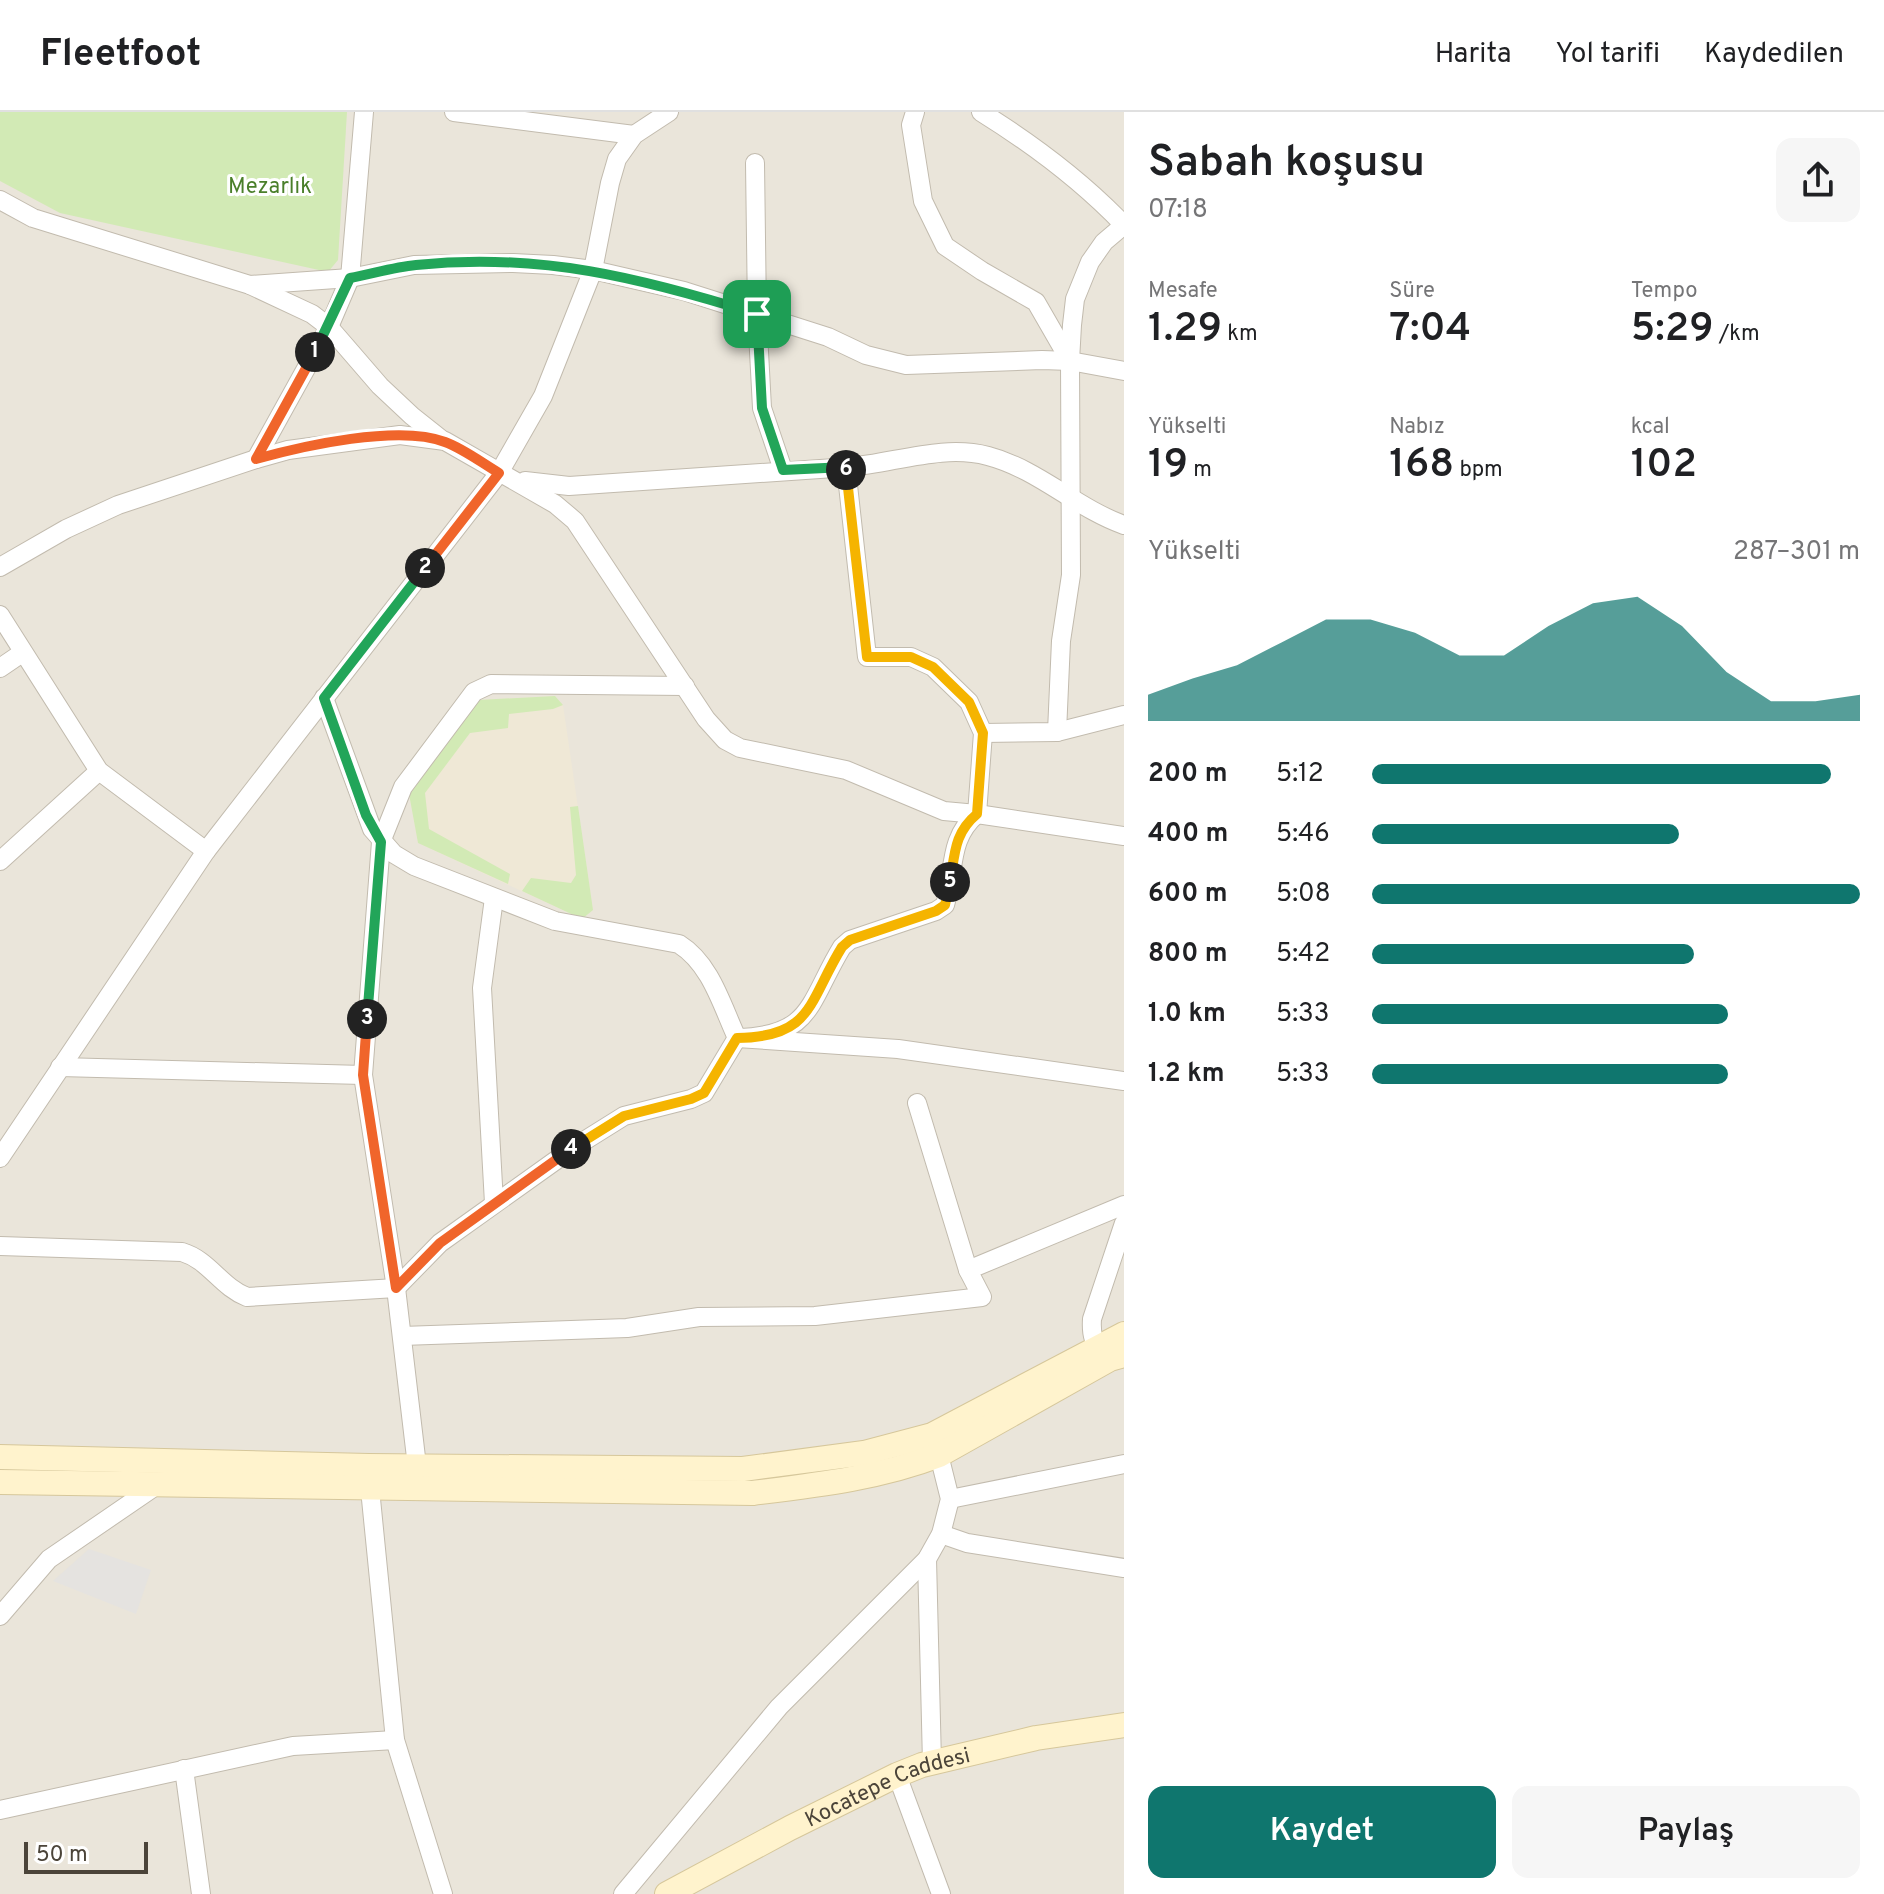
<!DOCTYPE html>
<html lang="tr">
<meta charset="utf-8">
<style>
body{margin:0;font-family:Overpass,sans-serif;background:#f6f6f6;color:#202124;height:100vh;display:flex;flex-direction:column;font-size:30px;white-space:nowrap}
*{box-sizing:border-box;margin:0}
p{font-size:26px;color:#757577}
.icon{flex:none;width:44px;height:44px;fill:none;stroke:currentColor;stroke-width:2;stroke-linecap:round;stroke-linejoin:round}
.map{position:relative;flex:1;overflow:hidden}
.sheet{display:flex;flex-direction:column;background:#fff;width:760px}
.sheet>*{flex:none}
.scale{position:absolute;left:24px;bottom:20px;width:124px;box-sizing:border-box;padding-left:8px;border:4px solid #4b4439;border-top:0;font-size:22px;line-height:28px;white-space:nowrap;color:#4b4439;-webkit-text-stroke:6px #fff;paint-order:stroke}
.pin{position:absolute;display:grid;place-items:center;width:68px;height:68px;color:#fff;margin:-34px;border-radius:16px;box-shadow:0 4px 12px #0006}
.km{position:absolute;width:40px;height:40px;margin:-20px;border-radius:50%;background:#222;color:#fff;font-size:22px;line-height:40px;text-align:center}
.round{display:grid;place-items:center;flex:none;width:84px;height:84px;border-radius:16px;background:#f6f6f6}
.headline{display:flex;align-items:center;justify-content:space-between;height:136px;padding:0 24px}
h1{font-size:44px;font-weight:600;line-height:60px}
.stats{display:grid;grid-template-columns:repeat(3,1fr);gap:12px;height:136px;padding:8px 24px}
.stats div{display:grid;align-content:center}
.stats b{font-size:40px;font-weight:600}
.stats small{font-size:22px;font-weight:400}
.stats p{font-size:22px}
.chart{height:224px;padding:16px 24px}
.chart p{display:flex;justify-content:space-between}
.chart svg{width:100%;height:144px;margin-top:8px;fill:#0f766e;opacity:.7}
.cta{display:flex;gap:16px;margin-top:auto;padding:16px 24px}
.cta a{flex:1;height:92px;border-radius:16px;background:#0f766e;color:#fff;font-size:32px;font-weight:600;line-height:92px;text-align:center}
.cta a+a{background:#f6f6f6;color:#202124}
ul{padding:0 24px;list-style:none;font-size:26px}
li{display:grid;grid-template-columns:128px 96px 1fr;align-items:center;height:60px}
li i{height:20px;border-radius:10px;background:#0f766e}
header{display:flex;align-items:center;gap:48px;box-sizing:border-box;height:112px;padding:0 40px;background:#fff;border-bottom:2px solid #e0e0e0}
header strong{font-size:38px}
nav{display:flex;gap:44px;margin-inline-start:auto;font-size:28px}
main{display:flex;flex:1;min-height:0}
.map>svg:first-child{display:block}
.residential{fill:#eae5da}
.education{fill:#efe8d6}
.green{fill:#d2eab5}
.parking{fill:#e5e3e0}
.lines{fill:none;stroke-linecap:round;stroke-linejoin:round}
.street-casing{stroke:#c2bbae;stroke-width:20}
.secondary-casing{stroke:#d6c79b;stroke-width:26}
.street{stroke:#fff;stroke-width:18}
.secondary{stroke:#fff3cd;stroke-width:24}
.split-1-casing{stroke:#fff;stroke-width:16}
.split-2-casing{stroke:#fff;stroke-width:16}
.split-3-casing{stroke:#fff;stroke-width:16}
.split-4-casing{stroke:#fff;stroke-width:16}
.split-5-casing{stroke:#fff;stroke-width:16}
.split-6-casing{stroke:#fff;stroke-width:16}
.split-7-casing{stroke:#fff;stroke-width:16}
.split-1{stroke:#22a559;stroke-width:10}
.split-2{stroke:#f0652b;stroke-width:10}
.split-3{stroke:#22a559;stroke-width:10}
.split-4{stroke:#f0652b;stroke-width:10}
.split-5{stroke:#f5b400;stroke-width:10}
.split-6{stroke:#f5b400;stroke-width:10}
.split-7{stroke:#22a559;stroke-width:10}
.labels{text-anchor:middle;stroke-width:6;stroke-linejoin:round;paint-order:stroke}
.park-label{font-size:22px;fill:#4a7f2a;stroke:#fff}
.street-label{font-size:22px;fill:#4b4439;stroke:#fff}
</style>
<header>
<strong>Fleetfoot</strong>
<nav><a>Harita</a><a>Yol tarifi</a><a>Kaydedilen</a></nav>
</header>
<main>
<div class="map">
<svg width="1124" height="1782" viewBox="0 0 1124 1782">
<rect width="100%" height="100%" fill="#f6f3ec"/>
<!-- residential -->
<rect class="residential" x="0" y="0" width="1124" height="1782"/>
<!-- education -->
<polygon class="education" points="555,584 563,593 593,798 582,807 418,731 409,682 478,588"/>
<!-- green -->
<g class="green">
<polygon points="0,0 347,0 338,148 328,160 60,101 0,69"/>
<polygon points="555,584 563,593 553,597 509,602 508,616 470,621 425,681 429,717 510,762 508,772 418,731 409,682 478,588"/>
<polygon points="578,694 593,798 582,807 522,779 531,766 571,771 576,763 570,695"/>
</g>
<!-- parking -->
<polygon class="parking" points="89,1437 151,1458 136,1502 53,1469"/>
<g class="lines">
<!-- street casing -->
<g class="street-casing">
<g id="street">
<polyline points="454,0 634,23"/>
<polyline points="915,0 911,13 923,89 945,134 982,159 1036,190 1070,249"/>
<path d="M981,0C1034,33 1081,68 1124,113L1104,130L1090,150L1075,187L1072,213L1070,249L1071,463L1061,529L1057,620"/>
<polyline points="755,51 757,202 762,296 783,358"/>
<polyline points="0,88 33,106 250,173 312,202 329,215 380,274 412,304 441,327"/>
<polyline points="250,173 350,166 414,153 513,151 553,153 593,158 684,179 828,225 866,243 906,253 1042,248 1070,249 1124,259"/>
<polyline points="256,347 329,215 350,166 364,0"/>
<path d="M525,369L569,374C663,367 756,361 849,355C895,351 943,332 988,344C1038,357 1076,396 1124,413"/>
<polyline points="0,455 66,417 118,393 256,347 288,338 400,323 445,329 555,392 575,409 706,607 725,628 740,636 846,658 944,699 977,702 1124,724"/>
<polyline points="0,503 99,659 206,739"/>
<polyline points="0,556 22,541"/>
<path d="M324,586L372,717L394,742L414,754L555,809L679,832C711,852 722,894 737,926L898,937L1124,969"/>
<polyline points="983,621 1057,620 1124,603"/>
<polyline points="0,749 99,659"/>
<polyline points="60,955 363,963"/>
<polyline points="917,991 968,1158"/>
<polyline points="0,1046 206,739 499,361 543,284 593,158 610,71 617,47 634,23 669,0"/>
<polyline points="494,1091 482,876 494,786"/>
<path d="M0,1134L182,1140C209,1148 221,1175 247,1185L396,1176L440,1131L576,1034L624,1004L691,987L704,981L737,926C813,924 808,891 842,835L850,828L936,799L945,793C955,759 948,726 977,702L983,621L969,590L933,555L911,545H867L846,355"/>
<polyline points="402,1224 627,1216 699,1205 815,1204 982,1185 968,1158 1124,1093"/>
<path d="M1105,1242C1093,1232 1091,1222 1092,1207L1124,1111"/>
<polyline points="417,1354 396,1176 363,963 381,730 403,675 474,580 491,572 685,574"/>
<polyline points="370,1377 395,1628 443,1782"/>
<polyline points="950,1387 1124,1352"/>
<polyline points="941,1422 967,1431 1124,1456"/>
<polyline points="927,1447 932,1651"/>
<polyline points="0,1504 49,1447 157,1373"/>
<polyline points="184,1657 201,1782"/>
<polyline points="897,1663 941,1782"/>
<polyline points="0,1698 293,1634 395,1628"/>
<polyline points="623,1782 779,1595 927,1447 941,1422 950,1387 939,1343"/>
</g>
</g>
<!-- secondary casing -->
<g class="secondary-casing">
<g id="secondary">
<polyline points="0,1345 369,1354 743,1357 864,1341 932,1323 1124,1222"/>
<path d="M0,1370L753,1381C817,1373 879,1366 939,1343L1110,1247L1124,1243"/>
<path id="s1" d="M667,1782L790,1716L897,1663L922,1653L1036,1626L1124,1613"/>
</g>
</g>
<!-- street -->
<use href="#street" class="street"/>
<!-- secondary -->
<use href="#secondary" class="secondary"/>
</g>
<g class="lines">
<!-- split-1 casing -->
<g class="split-1-casing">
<path id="split-1" d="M315,240L350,166C372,162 394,155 416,153C539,140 642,166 757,202"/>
</g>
<!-- split-2 casing -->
<g class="split-2-casing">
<path id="split-2" d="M315,240L256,347C303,334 399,312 445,330C464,337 482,351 499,361L425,456"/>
</g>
<!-- split-3 casing -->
<g class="split-3-casing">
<polyline id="split-3" points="367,907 381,730 366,703 324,586 425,456"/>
</g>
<!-- split-4 casing -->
<g class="split-4-casing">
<polyline id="split-4" points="367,907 363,963 396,1176 440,1131 571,1037"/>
</g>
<!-- split-5 casing -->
<g class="split-5-casing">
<path id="split-5" d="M571,1037L624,1004L691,987L704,981L737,926C813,925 808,890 842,835L850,828L936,799L945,793L950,770"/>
</g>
<!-- split-6 casing -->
<g class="split-6-casing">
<path id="split-6" d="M846,358L867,545H911L933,555L969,590L983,621L977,702C954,721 955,742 950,770"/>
</g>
<!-- split-7 casing -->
<g class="split-7-casing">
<polyline id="split-7" points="757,202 762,296 783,358 846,355 846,358"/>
</g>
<!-- split-1 -->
<use href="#split-1" class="split-1"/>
<!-- split-2 -->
<use href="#split-2" class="split-2"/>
<!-- split-3 -->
<use href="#split-3" class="split-3"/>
<!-- split-4 -->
<use href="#split-4" class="split-4"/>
<!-- split-5 -->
<use href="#split-5" class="split-5"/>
<!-- split-6 -->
<use href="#split-6" class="split-6"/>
<!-- split-7 -->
<use href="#split-7" class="split-7"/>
</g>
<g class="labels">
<!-- park labels -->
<g class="park-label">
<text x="270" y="81">Mezarlık</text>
</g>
<!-- street labels -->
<g class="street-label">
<text dy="8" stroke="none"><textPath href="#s1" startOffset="246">Kocatepe Caddesi</textPath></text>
</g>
</g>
</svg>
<div class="scale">50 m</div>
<div class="pin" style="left:757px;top:202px;background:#1e9e55"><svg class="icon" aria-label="arrive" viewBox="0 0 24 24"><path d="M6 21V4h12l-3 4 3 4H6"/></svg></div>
<b class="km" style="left:315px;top:240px">1</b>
<b class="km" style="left:425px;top:456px">2</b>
<b class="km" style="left:367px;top:907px">3</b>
<b class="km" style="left:571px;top:1037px">4</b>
<b class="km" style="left:950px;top:770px">5</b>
<b class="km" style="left:846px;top:358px">6</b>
</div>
<section class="sheet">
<div class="headline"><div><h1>Sabah koşusu</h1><p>07:18</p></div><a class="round"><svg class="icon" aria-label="share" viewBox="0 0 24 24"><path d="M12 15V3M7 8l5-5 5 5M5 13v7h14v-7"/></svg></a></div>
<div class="stats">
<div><p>Mesafe</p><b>1.29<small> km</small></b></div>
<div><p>Süre</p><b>7:04</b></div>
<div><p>Tempo</p><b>5:29<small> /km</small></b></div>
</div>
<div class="stats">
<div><p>Yükselti</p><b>19<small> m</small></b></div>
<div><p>Nabız</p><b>168<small> bpm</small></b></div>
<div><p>kcal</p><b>102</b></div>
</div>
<div class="chart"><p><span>Yükselti</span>287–301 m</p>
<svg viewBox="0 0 160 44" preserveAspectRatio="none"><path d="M0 44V36L10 31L20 27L30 20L40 13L50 13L60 17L70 24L80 24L90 15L100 8L110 6L120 15L130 29L140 38L150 38L160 36V44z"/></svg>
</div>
<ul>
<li><b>200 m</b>5:12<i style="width:94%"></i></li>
<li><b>400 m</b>5:46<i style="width:63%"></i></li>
<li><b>600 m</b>5:08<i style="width:100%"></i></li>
<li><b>800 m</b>5:42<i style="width:66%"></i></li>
<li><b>1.0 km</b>5:33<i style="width:73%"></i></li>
<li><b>1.2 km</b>5:33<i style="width:73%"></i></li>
</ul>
<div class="cta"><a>Kaydet</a><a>Paylaş</a></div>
</section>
</main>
